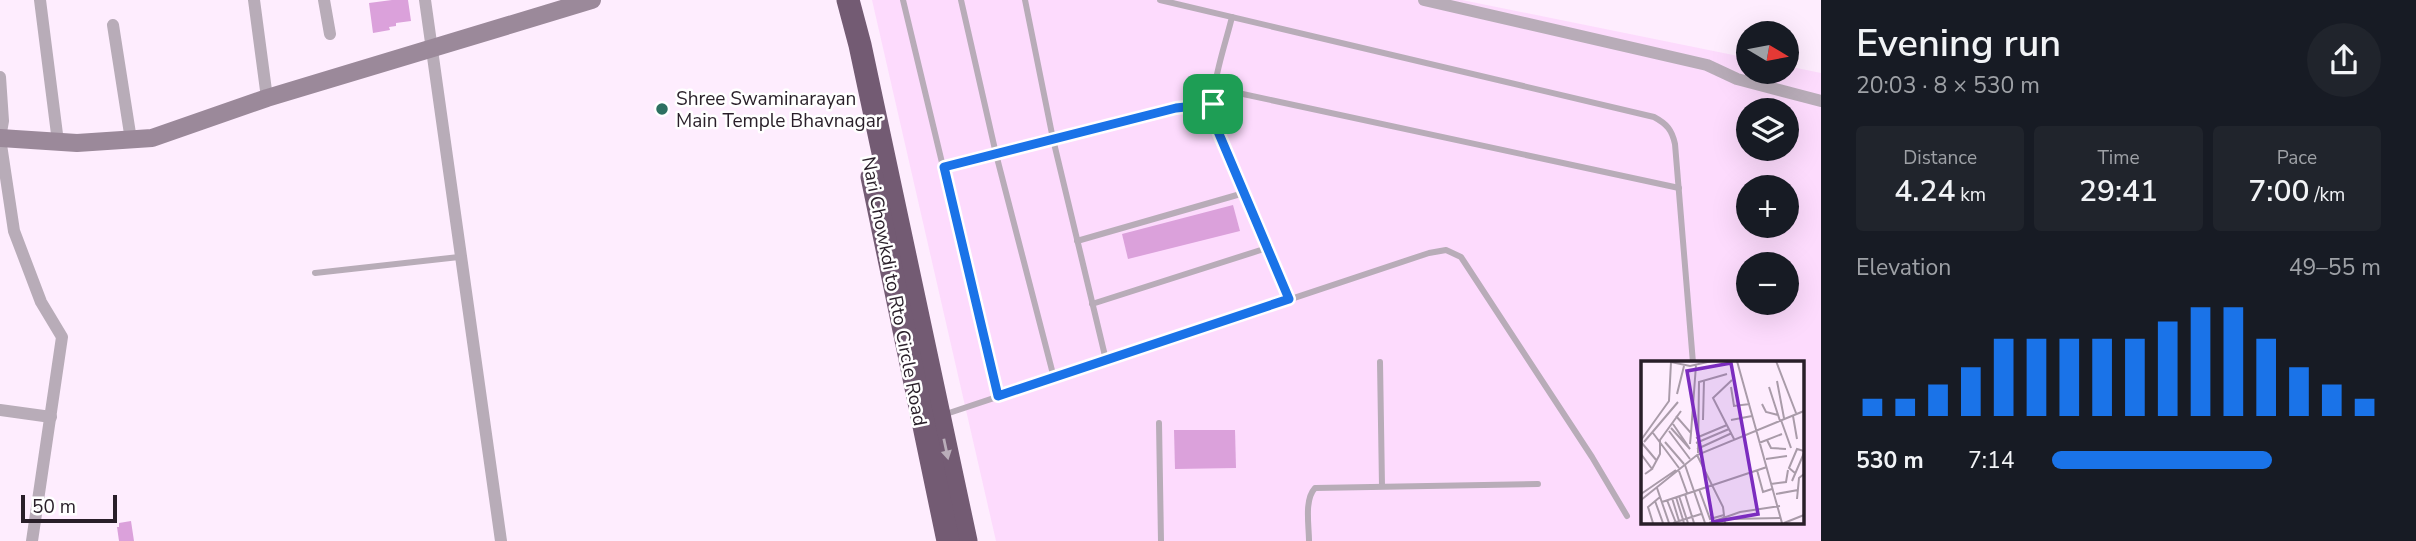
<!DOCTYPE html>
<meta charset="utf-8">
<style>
body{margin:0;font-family:"Nunito Sans",sans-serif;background:#20242c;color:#f1f3f6;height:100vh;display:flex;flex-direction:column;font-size:26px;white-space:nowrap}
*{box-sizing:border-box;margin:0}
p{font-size:23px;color:#9ea1a6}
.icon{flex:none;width:38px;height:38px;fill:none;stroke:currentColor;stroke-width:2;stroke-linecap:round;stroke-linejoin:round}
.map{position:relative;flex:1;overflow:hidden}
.panel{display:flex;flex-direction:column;background:#171b24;width:595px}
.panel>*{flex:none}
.needle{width:46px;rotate:100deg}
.tools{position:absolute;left:1736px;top:21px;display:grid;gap:14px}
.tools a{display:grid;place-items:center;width:63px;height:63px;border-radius:50%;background:#171b24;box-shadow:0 7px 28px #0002;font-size:35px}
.scale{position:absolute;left:21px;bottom:18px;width:96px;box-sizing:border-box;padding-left:7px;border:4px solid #291f29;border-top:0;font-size:19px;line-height:24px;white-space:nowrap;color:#291f29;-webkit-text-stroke:5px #fff;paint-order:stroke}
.pin{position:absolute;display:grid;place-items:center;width:60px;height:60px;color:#fff;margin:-30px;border-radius:14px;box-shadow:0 4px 10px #0006}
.round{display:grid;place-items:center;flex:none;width:74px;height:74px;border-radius:37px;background:#20242c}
.overview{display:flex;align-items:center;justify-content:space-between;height:119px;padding:0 35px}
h1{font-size:38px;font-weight:600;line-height:52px}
.metrics{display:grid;grid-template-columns:repeat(3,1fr);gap:10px;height:119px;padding:7px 35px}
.metrics div{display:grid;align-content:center;border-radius:7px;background:#20242c;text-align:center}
.metrics b{font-size:30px;font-weight:600}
.metrics small{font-size:19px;font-weight:400}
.metrics p{font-size:19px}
.chart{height:196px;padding:14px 35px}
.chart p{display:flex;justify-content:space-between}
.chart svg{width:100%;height:126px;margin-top:7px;stroke:#1a73e8;stroke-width:6}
ul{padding:0 35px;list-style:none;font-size:23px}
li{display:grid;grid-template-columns:112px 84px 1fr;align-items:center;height:52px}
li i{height:18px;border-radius:9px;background:#1a73e8}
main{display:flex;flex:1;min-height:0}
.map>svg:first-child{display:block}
.built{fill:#fddbfd;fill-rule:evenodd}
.building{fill:#dba1db}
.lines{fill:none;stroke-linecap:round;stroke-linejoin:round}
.lane{stroke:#b8acb8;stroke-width:6}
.street{stroke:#b8acb8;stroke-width:12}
.secondary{stroke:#9b899a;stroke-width:18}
.highway{stroke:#735b73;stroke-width:23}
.oneway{fill:#b9adb9}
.route-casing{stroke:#fff;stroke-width:14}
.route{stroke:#1a73e8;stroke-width:9}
.poi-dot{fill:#2d7061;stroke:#fff;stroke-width:2.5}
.labels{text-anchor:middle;stroke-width:5;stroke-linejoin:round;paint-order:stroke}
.poi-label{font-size:19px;fill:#291f29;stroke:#fff;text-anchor:start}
.street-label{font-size:19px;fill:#291f29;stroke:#fff}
.inset-road{fill:none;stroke:#a99ba9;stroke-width:2}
.view{fill:#7b2cbf;fill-opacity:0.15;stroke:#7b2cbf;stroke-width:3.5}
.inset-edge{fill:none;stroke:#291f29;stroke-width:3.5}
</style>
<main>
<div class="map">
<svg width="1821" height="541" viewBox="0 0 1821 541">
<rect width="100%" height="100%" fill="#feedfe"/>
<!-- built -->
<path class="built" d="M872,0H1462L1748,58V72H1787V66L1821,73V541H996ZM1748,110H1787V149H1748ZM1748,187H1787V226H1748ZM1748,264H1787V303H1748ZM1643,363H1802V522H1643Z"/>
<!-- building -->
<g class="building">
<polygon points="392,0 408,0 411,21 396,23 396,26 389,27 390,30 373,33 369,3"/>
<polygon points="1233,205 1240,231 1128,259 1122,234"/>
<polygon points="1174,430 1235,430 1236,468 1175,469"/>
<polygon points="131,521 134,541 119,541 117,527 119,527 119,523"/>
</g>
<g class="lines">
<!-- lane -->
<g class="lane">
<polyline points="903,0 998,396"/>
<polyline points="961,0 996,154 1054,378"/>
<polyline points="1025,0 1053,139 1106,360"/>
<path d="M1160,0L1654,117C1667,124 1672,130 1675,144L1693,363"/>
<path d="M1232,17C1224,50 1209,88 1214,122L1289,299"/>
<polyline points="1215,88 1679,188"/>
<polyline points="944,167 1176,109 1213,104"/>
<polyline points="1077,241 1244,193"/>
<polyline points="315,273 459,257"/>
<polyline points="1092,304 1267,248"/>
<polyline points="1380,362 1382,486"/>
<polyline points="943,415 1429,253 1446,250 1461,257 1592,457 1627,516"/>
<polyline points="1159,423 1161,541"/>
<path d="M1309,541C1309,525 1304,500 1315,488L1538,484"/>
</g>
<!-- street -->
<g class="street">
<polyline points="40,0 58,142"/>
<polyline points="254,0 267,98"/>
<polyline points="324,0 330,34"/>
<polyline points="425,0 501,541"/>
<polyline points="1424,0 1707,65 1737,79 1821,101"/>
<polyline points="113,25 131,140"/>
<polyline points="0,77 3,121 0,138 14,231 41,302 62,337 32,541"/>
<polyline points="0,410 51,417"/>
</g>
<!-- secondary -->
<polyline class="secondary" points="0,138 77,143 152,138 267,98 592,0"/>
<!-- highway -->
<g class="highway">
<polyline points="848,0 860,45 966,541"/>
<polyline points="872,177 948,541"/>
</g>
</g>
<!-- one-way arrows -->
<defs><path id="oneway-solid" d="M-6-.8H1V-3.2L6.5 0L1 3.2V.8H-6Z" transform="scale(1.75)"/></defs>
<use class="oneway" href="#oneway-solid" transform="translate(946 449) rotate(78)"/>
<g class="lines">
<!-- route casing -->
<g class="route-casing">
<polygon id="route" points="1213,104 1214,122 1289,299 998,396 944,167 1176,108"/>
</g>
<!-- route -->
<use href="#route" class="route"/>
</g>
<!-- markers -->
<circle class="poi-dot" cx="662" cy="109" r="7"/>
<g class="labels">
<!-- poi labels -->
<g class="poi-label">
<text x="676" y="105">Shree Swaminarayan<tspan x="676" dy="22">Main Temple Bhavnagar</tspan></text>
</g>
<!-- street labels -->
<g class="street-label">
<text transform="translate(895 291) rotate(79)" y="7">Nari Chowkdi to Rto Circle Road</text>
</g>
</g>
<!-- overview -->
<g transform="translate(1641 361)">
<rect width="163" height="163" fill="#feedfe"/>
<path class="inset-road" d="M96,0L141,162M135,0L155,52M91,19L72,37L93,78M136,20L143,57M90,26L93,45L109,43M128,26L139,60M36,33L43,5M121,43L125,51L137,54M35,55L50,72L49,83M152,55L156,78M62,59L63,19M90,59L111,55M140,59L150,87M30,67L49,88L32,63M28,70L49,98M12,72L38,107M50,72L55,4M55,77L86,64M0,79L28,40L30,1L49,5L71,0M126,79L130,87L145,88M0,81L16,100M3,81L37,41M24,81L43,103M55,82L88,68M118,82L141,73M56,88L91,72M57,92L58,21L86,13M0,93L11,108L4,113M56,94L82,146L84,162M125,98L146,95M44,104L64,162M11,108L19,93V79L40,50M116,109L122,131L131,128M38,110L46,132M154,112L148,107L156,88L163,90M151,120L163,92M130,123L145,121L147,109M16,127L28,162M58,128L69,158L83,154M0,133L35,109M44,133L53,162M135,133L157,129M38,135L47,162M35,136L43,162M31,137L38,160M156,138L158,117L163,113M0,139L56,94L163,50M26,139L35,162M14,140L22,162M21,141L126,106M89,158L140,157M12,162L7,146L19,136M32,162L60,153M68,162L99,151L139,145M143,162L163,154"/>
<path class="view" d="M90,2L117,153L72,161L46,10Z"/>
<rect width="163" height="163" class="inset-edge"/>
</g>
</svg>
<div class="tools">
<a><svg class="needle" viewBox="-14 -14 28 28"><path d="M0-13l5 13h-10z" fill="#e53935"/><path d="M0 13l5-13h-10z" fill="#9ea1a6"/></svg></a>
<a><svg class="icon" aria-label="layers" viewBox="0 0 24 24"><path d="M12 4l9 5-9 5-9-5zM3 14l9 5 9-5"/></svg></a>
<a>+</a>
<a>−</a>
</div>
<div class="scale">50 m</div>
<div class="pin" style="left:1213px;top:104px;background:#1e9e55"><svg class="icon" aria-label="arrive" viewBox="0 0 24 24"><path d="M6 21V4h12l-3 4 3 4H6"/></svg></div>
</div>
<section class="panel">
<div class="overview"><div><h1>Evening run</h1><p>20:03 · 8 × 530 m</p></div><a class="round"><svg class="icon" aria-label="share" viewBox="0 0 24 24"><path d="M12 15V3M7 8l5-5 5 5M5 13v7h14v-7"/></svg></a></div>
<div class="metrics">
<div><p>Distance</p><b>4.24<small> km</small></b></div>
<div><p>Time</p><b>29:41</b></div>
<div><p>Pace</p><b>7:00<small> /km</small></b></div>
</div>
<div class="chart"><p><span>Elevation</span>49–55 m</p>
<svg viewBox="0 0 160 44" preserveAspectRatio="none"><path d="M5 44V38M15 44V38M25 44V33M35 44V27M45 44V17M55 44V17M65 44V17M75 44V17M85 44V17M95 44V11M105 44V6M115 44V6M125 44V17M135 44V27M145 44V33M155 44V38"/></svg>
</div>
<ul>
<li><b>530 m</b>7:14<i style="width:67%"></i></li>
</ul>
</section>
</main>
